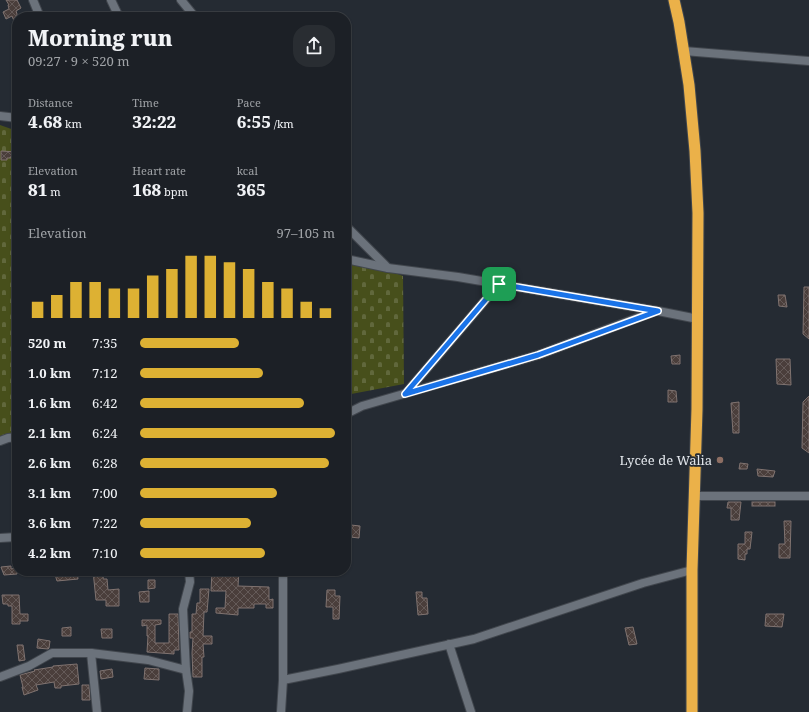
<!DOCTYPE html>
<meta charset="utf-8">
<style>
body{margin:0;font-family:"Noto Serif",serif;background:#292d32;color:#f1f3f6;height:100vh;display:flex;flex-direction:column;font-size:15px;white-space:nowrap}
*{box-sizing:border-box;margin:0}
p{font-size:13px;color:#a0a3a7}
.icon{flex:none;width:22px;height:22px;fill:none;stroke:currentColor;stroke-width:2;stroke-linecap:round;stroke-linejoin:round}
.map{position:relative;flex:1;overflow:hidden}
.side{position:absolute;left:12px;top:12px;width:339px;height:564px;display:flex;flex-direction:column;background:#1c2026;border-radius:16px;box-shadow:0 1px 3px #0004,0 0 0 1px #3a3e43}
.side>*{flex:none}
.pin{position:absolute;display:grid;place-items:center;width:34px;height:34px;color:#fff;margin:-17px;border-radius:8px;box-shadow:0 2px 6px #0006}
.round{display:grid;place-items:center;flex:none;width:42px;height:42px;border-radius:16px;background:#292d32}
.summary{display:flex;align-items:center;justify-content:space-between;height:68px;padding:0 16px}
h1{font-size:22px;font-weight:800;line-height:30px}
.stats{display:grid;grid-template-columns:repeat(3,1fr);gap:6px;height:68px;padding:4px 16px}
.stats div{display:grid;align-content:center}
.stats b{font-size:17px;font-weight:800}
.stats small{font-size:11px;font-weight:400}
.stats p{font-size:11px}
.chart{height:112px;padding:8px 16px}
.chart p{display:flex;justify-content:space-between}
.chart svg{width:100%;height:72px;margin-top:4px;stroke:#ddb133;stroke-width:6}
ul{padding:0 16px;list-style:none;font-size:13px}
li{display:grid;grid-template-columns:64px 48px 1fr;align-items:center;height:30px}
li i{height:10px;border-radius:5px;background:#ddb133}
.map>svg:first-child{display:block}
.cemetery{fill:url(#cemetery-stones)}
.building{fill:url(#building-cross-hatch);stroke:#807370}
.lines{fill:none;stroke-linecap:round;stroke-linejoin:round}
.minor-casing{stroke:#41464d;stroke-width:10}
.highway-casing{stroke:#41464d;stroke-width:13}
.minor{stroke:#6b727b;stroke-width:8}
.highway{stroke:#ebb149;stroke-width:11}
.route-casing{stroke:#fff;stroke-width:8}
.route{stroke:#1a73e8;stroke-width:5}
.education-dot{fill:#8d6e63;stroke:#252b33;stroke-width:1.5}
.labels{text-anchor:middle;stroke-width:3.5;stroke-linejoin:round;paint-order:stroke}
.poi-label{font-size:13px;fill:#e2e6eb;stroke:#252b33;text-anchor:end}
</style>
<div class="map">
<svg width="809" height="712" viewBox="0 0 809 712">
<defs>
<pattern id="cemetery-stones" width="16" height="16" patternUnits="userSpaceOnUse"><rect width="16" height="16" fill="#474f1b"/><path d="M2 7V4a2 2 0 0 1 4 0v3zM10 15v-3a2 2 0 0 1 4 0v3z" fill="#61683c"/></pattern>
<pattern id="building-cross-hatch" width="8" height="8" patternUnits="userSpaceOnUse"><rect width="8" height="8" fill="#4a3e3b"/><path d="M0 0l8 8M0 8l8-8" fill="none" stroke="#645a58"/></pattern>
</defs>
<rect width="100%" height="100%" fill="#252b33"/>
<!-- cemetery -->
<g class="cemetery">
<polygon points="0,125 17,131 17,435 0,436"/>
<polygon points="346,255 403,276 404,384 346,395"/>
</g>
<!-- building -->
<g class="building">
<polygon points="6,0 17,0 21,8 16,11 17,14 17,28 12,16 6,19 3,12 9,9 8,5 9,5"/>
<polygon points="1,151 17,152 17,157 10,157 10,158 7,158 7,160 1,160"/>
<polygon points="804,287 809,287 809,339 803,334"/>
<polygon points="778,295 785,295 787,307 779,306"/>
<polygon points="680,355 680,364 672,364 671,356"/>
<polygon points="776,359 790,359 791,385 777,384"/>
<polygon points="668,390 676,391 677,402 668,402"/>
<polygon points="809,396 809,453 802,448 803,402"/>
<polygon points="739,402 739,433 733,433 731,403"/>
<polygon points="740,463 748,464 747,469 739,469"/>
<polygon points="757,469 775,471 773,477 758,476"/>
<polygon points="728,502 741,502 739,520 731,520 731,508 727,508"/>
<rect x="752" y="502" width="23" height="4"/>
<polygon points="784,521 791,521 790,558 779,558 779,544 785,544"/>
<polygon points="351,525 360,526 359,538 350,537"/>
<polygon points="745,532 752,532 750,549 747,549 747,554 745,554 745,560 738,559 738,544 745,544"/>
<polygon points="11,566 11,569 17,568 17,574 4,575 1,567"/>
<polygon points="54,571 77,571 78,579 57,581"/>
<polygon points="93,571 104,571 103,579 107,579 108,590 119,589 119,606 106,606 106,600 96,600"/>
<polygon points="212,571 239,571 238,586 269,587 269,600 273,599 273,608 266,608 266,604 254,604 254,608 238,608 238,615 216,613 216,608 225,608 226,591 211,591"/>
<polygon points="148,580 155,580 155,588 148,589"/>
<polygon points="200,589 209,589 207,612 204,612 203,636 212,636 212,644 203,644 204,657 202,657 202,677 193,677 192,653 193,638 190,638 190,632 192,632 192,614 196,614 197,603 200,603"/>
<polygon points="327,590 335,590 335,596 340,596 339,619 333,619 333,607 326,607"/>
<polygon points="149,591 149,602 140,602 139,592"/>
<polygon points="416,592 422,592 422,598 427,598 428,614 418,615"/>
<polygon points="2,595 19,595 20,614 28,614 28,621 20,621 20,624 12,624 12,606 8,606 8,604 3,604"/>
<polygon points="169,614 178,614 179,650 174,650 174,654 147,652 148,636 147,636 147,625 142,626 142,620 161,620 161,624 155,625 155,643 169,643"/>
<polygon points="766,614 784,614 782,627 765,626"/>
<polygon points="71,627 71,636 62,636 62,628"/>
<polygon points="633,627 637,644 629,645 625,628"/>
<polygon points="101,629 112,629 112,638 102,638"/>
<polygon points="38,639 50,641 49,648 48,649 37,648"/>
<polygon points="17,645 23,645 25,660 19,661"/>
<polygon points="77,664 79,684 61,686 61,688 55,688 54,682 36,685 38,690 24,695 22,687 23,687 20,675 35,671 34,670 53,667 53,666"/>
<polygon points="145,668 159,669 159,680 144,679"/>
<polygon points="112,669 113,677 101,679 100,671"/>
<polygon points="82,685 89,685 90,700 82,700"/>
</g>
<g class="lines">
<!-- minor casing -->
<g class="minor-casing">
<g id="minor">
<polyline points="33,0 40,17"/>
<polyline points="111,0 119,17"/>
<polyline points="181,0 195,17"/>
<polyline points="684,51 809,61"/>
<polyline points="0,116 17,118"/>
<polyline points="346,226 388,268"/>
<polyline points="346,259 388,268 458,277 658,311 698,319"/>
<polyline points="406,393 499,284"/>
<polyline points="346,414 362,406 538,355 656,311"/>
<polyline points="0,441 8,438 17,437"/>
<polyline points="694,496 809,496"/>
<polyline points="0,538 17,537"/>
<polyline points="449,644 471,712"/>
<polyline points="91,653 97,712"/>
<polyline points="0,677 29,666 52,653 91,653 148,660 186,670"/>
<polyline points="283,680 338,669 474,639 643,583 692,570"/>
<polyline points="187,712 189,691 186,670 183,609 190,582 189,571"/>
<polyline points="281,712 283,680 283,571"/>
</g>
</g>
<!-- highway casing -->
<g class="highway-casing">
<polyline id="highway" points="674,0 679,22 689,85 695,151 698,213 697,409 692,570 692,712"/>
</g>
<!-- minor -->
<use href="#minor" class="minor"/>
<!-- highway -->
<use href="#highway" class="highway"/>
</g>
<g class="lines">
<!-- route casing -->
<g class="route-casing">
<polygon id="route" points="499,284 658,311 538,355 405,394"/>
</g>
<!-- route -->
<use href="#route" class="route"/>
</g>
<!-- markers -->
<circle class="education-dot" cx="720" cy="460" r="4"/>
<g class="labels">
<!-- poi labels -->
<g class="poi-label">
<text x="712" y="465">Lycée de Walia</text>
</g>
</g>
</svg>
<div class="pin" style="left:499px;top:284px;background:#1e9e55"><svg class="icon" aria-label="arrive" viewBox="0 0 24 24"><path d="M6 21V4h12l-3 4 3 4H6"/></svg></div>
<section class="side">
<div class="summary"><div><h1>Morning run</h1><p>09:27 · 9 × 520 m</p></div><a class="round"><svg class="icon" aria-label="share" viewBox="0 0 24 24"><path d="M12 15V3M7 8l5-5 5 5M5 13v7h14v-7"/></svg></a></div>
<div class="stats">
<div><p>Distance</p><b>4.68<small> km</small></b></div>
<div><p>Time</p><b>32:22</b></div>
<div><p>Pace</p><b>6:55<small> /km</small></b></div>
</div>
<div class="stats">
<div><p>Elevation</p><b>81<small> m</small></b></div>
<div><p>Heart rate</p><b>168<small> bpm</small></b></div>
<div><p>kcal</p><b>365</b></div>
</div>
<div class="chart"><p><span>Elevation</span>97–105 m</p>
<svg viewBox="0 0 160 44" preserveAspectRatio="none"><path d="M5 44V34M15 44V30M25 44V22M35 44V22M45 44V26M55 44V26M65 44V18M75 44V14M85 44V6M95 44V6M105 44V10M115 44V14M125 44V22M135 44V26M145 44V34M155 44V38"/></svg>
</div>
<ul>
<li><b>520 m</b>7:35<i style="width:51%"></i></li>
<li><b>1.0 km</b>7:12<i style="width:63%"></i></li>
<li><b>1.6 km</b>6:42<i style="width:84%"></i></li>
<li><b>2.1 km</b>6:24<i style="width:100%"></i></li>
<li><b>2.6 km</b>6:28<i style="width:97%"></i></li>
<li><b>3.1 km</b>7:00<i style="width:70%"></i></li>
<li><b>3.6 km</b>7:22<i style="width:57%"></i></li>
<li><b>4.2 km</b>7:10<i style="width:64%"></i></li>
</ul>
</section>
</div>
